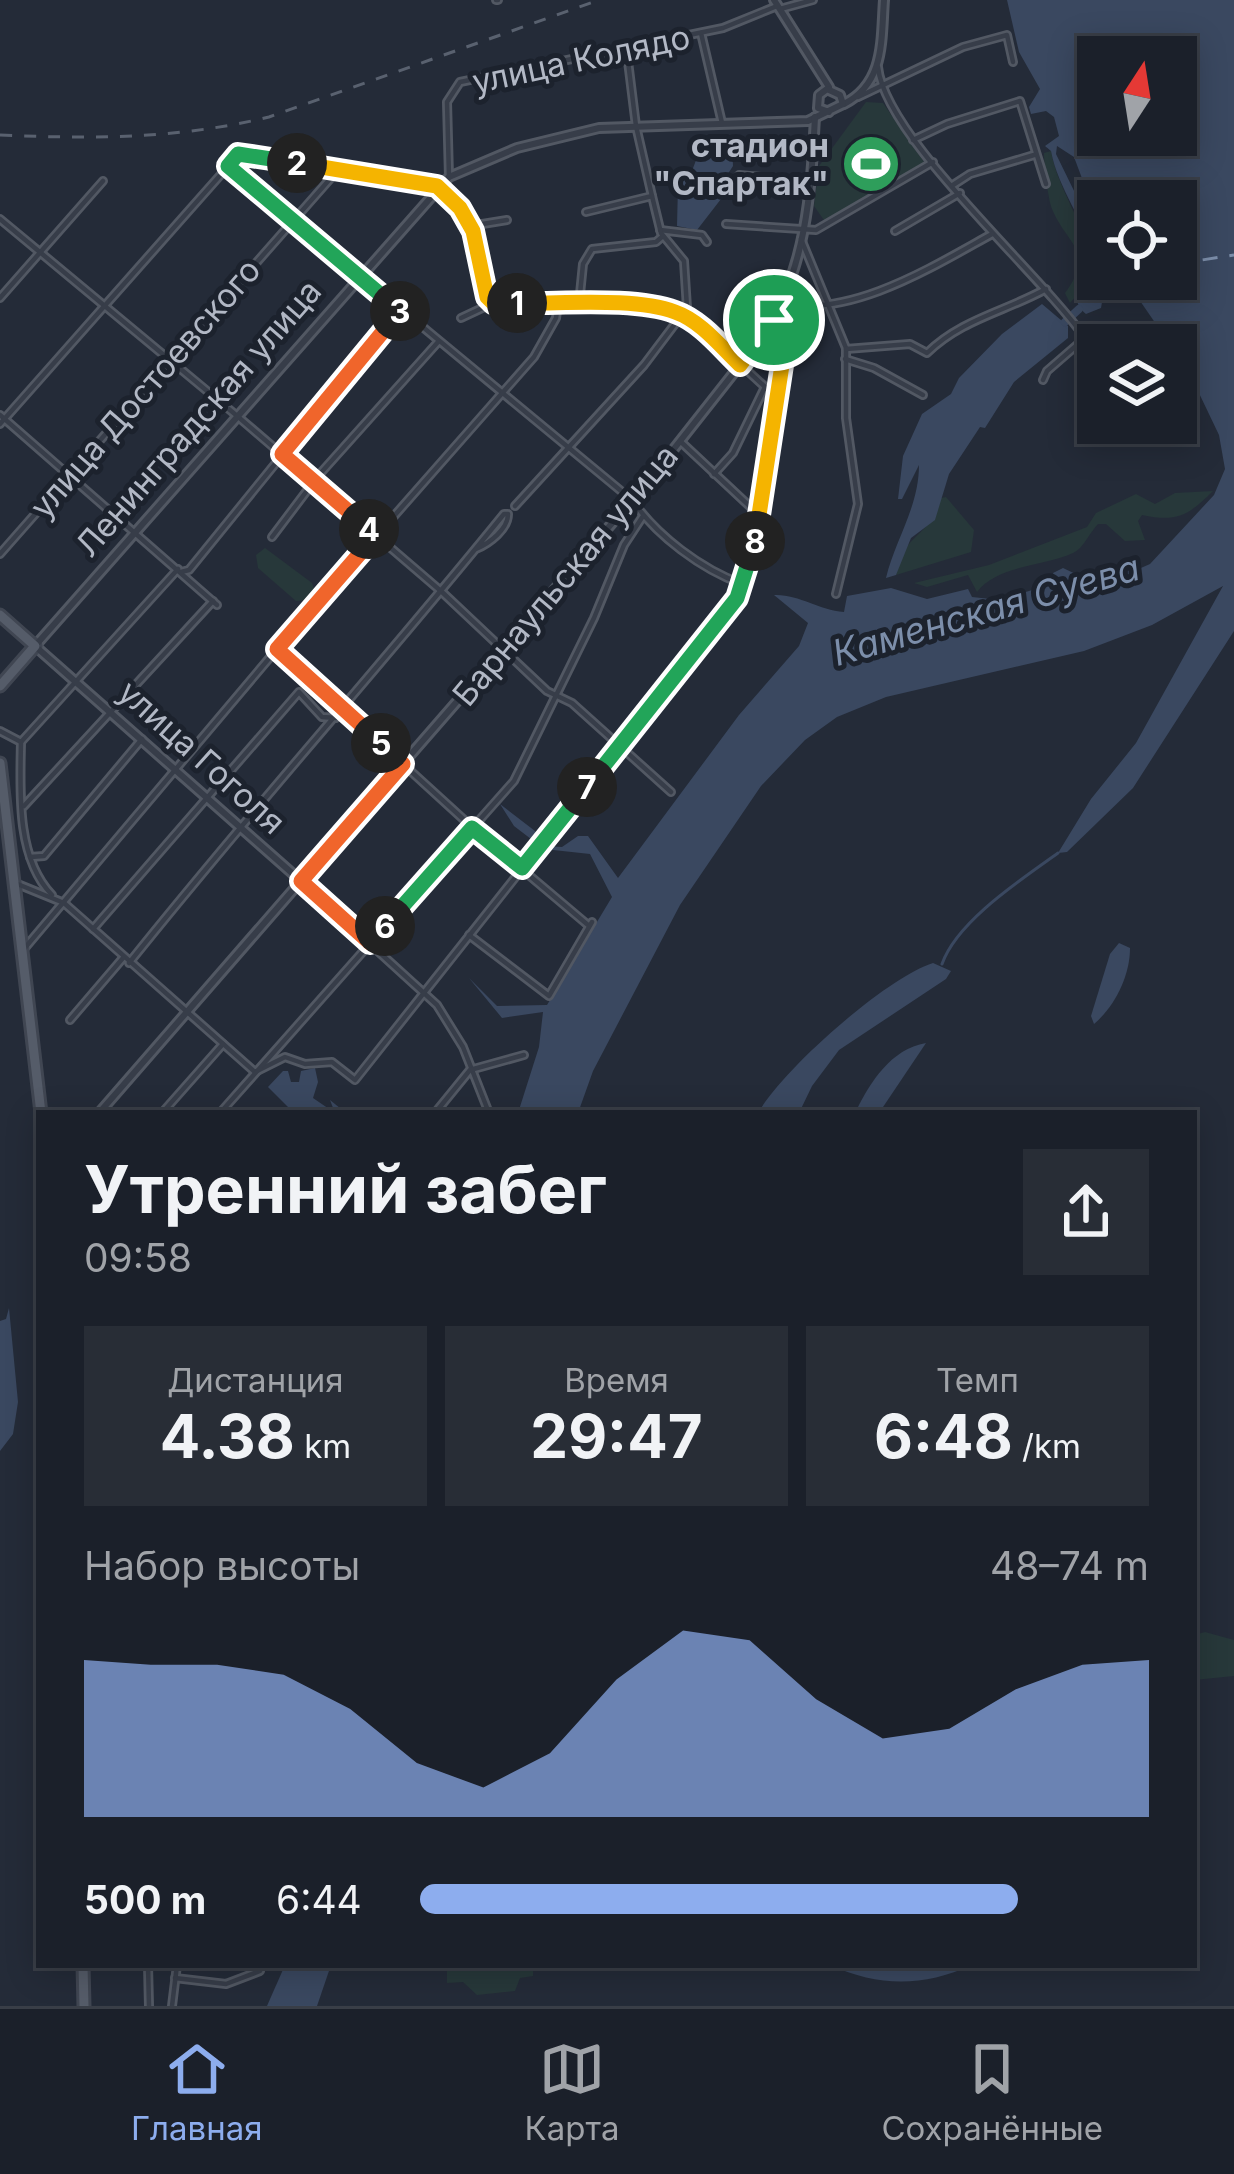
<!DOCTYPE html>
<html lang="ru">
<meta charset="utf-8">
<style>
body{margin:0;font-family:Inter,sans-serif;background:#282d36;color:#f1f3f6;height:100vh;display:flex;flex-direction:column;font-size:45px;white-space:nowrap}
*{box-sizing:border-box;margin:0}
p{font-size:39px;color:#a0a3a8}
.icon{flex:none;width:66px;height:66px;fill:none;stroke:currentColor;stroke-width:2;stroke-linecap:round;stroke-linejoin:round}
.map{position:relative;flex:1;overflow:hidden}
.drawer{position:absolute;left:36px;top:1110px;width:1161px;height:858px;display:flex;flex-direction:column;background:#1b202a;border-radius:0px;box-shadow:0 6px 30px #0003,0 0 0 3px #393e47}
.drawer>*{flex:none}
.needle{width:78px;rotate:12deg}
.controls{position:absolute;left:1077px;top:36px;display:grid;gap:24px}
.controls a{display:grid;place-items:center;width:120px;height:120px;border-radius:0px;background:#1b202a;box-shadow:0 6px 30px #0003,0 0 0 3px #393e47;font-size:60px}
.pin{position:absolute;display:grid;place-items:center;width:102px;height:102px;color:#fff;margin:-51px;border:6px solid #fff;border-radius:50%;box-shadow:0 3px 12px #0007}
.km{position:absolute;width:60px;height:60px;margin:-30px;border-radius:50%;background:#222;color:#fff;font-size:33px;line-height:60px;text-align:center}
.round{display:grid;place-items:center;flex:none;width:126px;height:126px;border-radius:0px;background:#282d36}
.head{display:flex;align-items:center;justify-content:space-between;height:204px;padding:0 48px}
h1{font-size:66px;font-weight:700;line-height:90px}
.figures{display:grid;grid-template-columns:repeat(3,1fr);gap:18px;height:204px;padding:12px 48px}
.figures div{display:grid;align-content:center;border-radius:0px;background:#282d36;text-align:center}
.figures b{font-size:60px;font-weight:700}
.figures small{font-size:33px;font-weight:400}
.figures p{font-size:33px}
.chart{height:336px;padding:24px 48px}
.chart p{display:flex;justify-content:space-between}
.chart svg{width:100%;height:216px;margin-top:12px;fill:#8dadee;opacity:.7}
ul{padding:0 48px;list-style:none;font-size:39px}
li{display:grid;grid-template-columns:192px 144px 1fr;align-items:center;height:90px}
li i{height:30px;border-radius:15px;background:#8dadee}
.dock{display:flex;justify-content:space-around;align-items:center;height:168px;border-top:3px solid #393e47;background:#1b202a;font-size:33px;color:#a0a3a8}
.dock a{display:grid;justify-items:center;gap:6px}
.dock .selected{color:#8dadee}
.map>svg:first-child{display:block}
.green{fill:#27383a}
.water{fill:#3a4860;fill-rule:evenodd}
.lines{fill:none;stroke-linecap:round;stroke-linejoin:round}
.stream{stroke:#3a4860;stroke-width:3}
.river{stroke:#3a4860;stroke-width:8}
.ferry{stroke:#7c8eaa;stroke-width:3;stroke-dasharray:15 12;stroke-linecap:butt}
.minor-casing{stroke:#525863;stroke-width:10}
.tertiary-casing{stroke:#525863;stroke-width:12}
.primary-casing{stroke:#404652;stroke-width:15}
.minor{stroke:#373d49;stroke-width:4.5}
.tertiary{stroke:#373d49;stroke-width:6}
.primary{stroke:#555c69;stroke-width:9}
.rail{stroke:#59616f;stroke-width:3;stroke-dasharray:12 12;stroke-linecap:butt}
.split-1-casing{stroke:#fff;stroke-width:24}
.split-2-casing{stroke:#fff;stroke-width:24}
.split-3-casing{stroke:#fff;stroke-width:24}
.split-4-casing{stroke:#fff;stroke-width:24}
.split-5-casing{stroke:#fff;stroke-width:24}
.split-6-casing{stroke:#fff;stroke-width:24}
.split-7-casing{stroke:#fff;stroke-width:24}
.split-8-casing{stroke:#fff;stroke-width:24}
.split-9-casing{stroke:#fff;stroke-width:24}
.split-1{stroke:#f5b400;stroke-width:15}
.split-2{stroke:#f5b400;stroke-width:15}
.split-3{stroke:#22a559;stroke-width:15}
.split-4{stroke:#f0652b;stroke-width:15}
.split-5{stroke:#f0652b;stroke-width:15}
.split-6{stroke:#f0652b;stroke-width:15}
.split-7{stroke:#22a559;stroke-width:15}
.split-8{stroke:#22a559;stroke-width:15}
.split-9{stroke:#f5b400;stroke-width:15}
.labels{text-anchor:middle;stroke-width:10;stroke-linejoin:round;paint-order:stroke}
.street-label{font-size:33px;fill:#b2b8c5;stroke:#1c222d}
.poi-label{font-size:33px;font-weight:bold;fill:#b2b8c5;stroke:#1c222d;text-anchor:end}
.water-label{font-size:36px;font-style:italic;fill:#7c8eaa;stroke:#1c222d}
</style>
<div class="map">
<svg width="1234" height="2006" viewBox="0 0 1234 2006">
<rect width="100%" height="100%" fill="#242b38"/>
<!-- green -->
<g class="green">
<polygon points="866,102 883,103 924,162 826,223 814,206 819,166"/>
<path d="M1051,151C1061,208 1116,255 1070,303L1065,293C1096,251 1067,245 1052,209C1048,199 1044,165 1044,153Z"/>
<path d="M1213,491C1187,517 1176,522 1142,515L1138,521L1145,540L1125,541L1106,524H1098C1089,533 1084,548 1073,553C1042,567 998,565 977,592L968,575L927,587L914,583L989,565L1087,527L1096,513L1136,494L1155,504L1175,493Z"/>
<path d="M946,497L974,530L971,552L896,575C901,534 930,539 941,498Z"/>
<polygon points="265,548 312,583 315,591 310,600 296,601 258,568 256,555"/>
<polygon points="1205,1632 1234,1640 1234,1676 1194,1680 1199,1657 1194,1635"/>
<polygon points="437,1965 540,1965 533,1969 533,1976 520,1978 515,1991 477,1995 463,1982 447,1983 447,1969"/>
</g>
<!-- water -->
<g class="water">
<path d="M1007,0H1234V631L1133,788L1067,852L1058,853L1091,799L1136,743L1223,586L1152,625L1084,651L886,697L837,717L805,740L761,786L680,905L593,1071L578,1113H518L539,1047L543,1012L502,1018L469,978L497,1006L547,1005L612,897L590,854L544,849L514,826L500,804L535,831L545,846L562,847L578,836H588L618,878L739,715L799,646L808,623L774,595C799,594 818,610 844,612L847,596L891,588L927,599L968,589L972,597L1000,600L1058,582L1053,573L1063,568L1082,577L1109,568L1134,571L1150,564L1214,495L1225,469L1219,435L1176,345L1169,343L1125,279H1176V201H1098V221L1074,157L1057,146L1056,154L1098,240V279H1106L1101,308L1086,314C1061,293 1096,280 1092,257C1086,222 1058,189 1051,151L1045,146L1059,136L1054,117L1046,111L1031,114L1029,107L1040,89L1019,52ZM1098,57H1176V135H1098Z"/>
<polygon points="716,141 732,144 733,166 720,186 721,199 697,230 677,226 678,185 690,176 698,155"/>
<path d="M1042,304L1068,326V338L1014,382L985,428L980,427L949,474L935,520L911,538L896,575L886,578C895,540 919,507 919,465L902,499H898L903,456L922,414L951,394L959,378L1002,334Z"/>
<path d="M1119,943L1130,948C1130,976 1115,1006 1094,1024L1091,1016L1110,954Z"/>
<path d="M933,963L951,971L946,979L839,1050L812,1086L799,1113H758C784,1068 886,978 933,963Z"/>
<path d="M926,1043L879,1113H855C870,1082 891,1049 926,1043Z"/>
<polygon points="315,1068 318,1082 313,1098 335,1113 330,1100 346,1113 294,1113 268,1087 283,1071 288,1071 291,1082 299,1082 301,1071"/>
<polygon points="9,1308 18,1402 13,1434 0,1451 0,1321 6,1319"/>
<polygon points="285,1965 331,1965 317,2006 267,2006"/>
<path d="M830,1965H972C923,1987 879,1987 830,1965Z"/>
</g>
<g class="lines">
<!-- stream -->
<path class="stream" d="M942,964C957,921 1022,879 1058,853"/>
<!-- river -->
<polyline class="river" points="1065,322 1079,309"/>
<!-- ferry -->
<polyline class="ferry" points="1176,264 1234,255"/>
<!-- minor casing -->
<g class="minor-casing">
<g id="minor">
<polyline points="496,0 498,0"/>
<polyline points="780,9 813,0"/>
<polyline points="701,33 722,123"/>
<path d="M878,67C885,138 1039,272 1085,338L1047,371L1043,380"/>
<polyline points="858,97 963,47 1007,35 1013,62"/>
<polyline points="913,140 947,124 1020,101 1046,184"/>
<path d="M228,166L632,500C657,536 701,569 742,584"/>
<polyline points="739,175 812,182"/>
<polyline points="449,177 447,102 460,82 723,28 777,6"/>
<polyline points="953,185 970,174 1034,155"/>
<polyline points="586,212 652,196"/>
<polyline points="0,219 236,415 442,592 547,691 572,703 671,792"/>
<polyline points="726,224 816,230 933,162"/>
<polyline points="470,226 507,220"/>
<polyline points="660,230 702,235 707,242"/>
<polyline points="895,231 960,193"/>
<polyline points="801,239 846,348 846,418 858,504 836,594"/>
<polyline points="0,298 103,181"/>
<path d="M781,302C848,320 934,266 992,234"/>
<polyline points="579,304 583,264 592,249 656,242 663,236"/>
<polyline points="461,318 493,303 645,306 676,312 700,327 777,398"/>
<path d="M846,349L910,344L927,353C962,319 1004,312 1046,289"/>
<polyline points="845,359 874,368 923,395"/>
<polyline points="0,415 217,605"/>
<path d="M0,424L239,154L437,186C458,206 473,225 480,254C484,272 481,289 493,303"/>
<polyline points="680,441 759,515"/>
<polyline points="714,474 733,453 765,387"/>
<polyline points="515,506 644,365 687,308 684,261 661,233 652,196 636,126 626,45"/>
<polyline points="272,537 318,476 438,342"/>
<polyline points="0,554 337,171"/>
<polyline points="181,572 189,570 400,310"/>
<polyline points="277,649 473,828 588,925"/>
<polyline points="0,731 21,742 178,569"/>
<path d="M21,742C20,791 16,858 52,895"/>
<polyline points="24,806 213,601"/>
<polyline points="30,857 44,856 142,739"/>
<polyline points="301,881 437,1005 463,1047 489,1113"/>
<polyline points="15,883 64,903 255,1072 285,1057 305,1064 332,1062 355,1080 737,597 753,550 784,353 774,320"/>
<polyline points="93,929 299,692 322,717 336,718"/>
<polyline points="469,935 549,996 592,922"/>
<polyline points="24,949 277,649 534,357 556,318 558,304"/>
<path d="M129,963C251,810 381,666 504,514H508C508,529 490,543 476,549"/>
<polyline points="70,1020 123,958"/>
<polyline points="162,1113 223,1044"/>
<polyline points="220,1113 514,781 594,618 624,545 643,516"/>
<polyline points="435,1113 470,1070 524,1055"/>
<polyline points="148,1965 149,2006"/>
<polyline points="175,1978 226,1984 260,1971"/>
<polyline points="172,2006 177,1965"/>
</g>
</g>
<!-- tertiary casing -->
<g class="tertiary-casing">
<g id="tertiary">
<polyline points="774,0 829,87"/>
<path d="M844,104C885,83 881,41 884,0"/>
<polyline points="301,881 35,646 449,177 517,148 599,128 808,121 843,104 840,95 827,89 819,95 818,108 829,112"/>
<path d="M99,1113L647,483L762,337C806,272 811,192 815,117"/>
</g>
</g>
<!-- primary casing -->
<g class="primary-casing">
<g id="primary">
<polyline points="0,615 35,646 0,686"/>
<polyline points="0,763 41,1113"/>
<polyline points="83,1965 84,2006"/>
</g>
</g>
<!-- minor -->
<use href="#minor" class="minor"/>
<!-- tertiary -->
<use href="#tertiary" class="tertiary"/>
<!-- primary -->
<use href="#primary" class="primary"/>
<!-- rail -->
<path class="rail" d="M0,135C92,139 178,139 269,117L599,0"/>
</g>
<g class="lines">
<!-- split-1 casing -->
<g class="split-1-casing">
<path id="split-1" d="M517,303C562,304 634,297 675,312C701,321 721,347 740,365L774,320"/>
</g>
<!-- split-2 casing -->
<g class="split-2-casing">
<polyline id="split-2" points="297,163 437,186 460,208 473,231 487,297 493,303 517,303"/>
</g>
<!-- split-3 casing -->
<g class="split-3-casing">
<polyline id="split-3" points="297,163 238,154 228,166 400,311"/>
</g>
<!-- split-4 casing -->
<g class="split-4-casing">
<polyline id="split-4" points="369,529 282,454 400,311"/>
</g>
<!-- split-5 casing -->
<g class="split-5-casing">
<polyline id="split-5" points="369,529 376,535 277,649 381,743"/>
</g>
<!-- split-6 casing -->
<g class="split-6-casing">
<polyline id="split-6" points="381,743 403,764 301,881 370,943 385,926"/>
</g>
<!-- split-7 casing -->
<g class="split-7-casing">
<polyline id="split-7" points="385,926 472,828 522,868 587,787"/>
</g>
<!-- split-8 casing -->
<g class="split-8-casing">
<polyline id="split-8" points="587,787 737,598 755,541"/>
</g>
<!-- split-9 casing -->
<g class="split-9-casing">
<polyline id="split-9" points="755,541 784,352 774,320"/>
</g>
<!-- split-1 -->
<use href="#split-1" class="split-1"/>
<!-- split-2 -->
<use href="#split-2" class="split-2"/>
<!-- split-3 -->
<use href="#split-3" class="split-3"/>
<!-- split-4 -->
<use href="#split-4" class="split-4"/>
<!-- split-5 -->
<use href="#split-5" class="split-5"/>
<!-- split-6 -->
<use href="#split-6" class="split-6"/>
<!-- split-7 -->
<use href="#split-7" class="split-7"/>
<!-- split-8 -->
<use href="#split-8" class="split-8"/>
<!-- split-9 -->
<use href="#split-9" class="split-9"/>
</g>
<!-- icons -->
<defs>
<g id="stadium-disc" transform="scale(3)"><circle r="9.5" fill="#2e9e5b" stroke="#1c222d"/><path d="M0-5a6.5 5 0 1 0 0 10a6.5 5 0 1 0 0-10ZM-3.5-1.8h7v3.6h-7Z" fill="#fff"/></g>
</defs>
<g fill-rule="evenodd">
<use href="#stadium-disc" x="871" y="164"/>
</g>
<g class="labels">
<!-- street labels -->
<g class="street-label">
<text transform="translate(581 59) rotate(-12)" y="12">улица Колядо</text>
<text transform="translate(145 388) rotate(-49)" y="12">улица Достоевского</text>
<text transform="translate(198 418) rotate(-49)" y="12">Ленинградская улица</text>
<text transform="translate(565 575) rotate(-50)" y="12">Барнаульская улица</text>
<text transform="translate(202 757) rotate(42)" y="12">улица Гоголя</text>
</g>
<!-- poi labels -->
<g class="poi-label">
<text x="829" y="157">стадион<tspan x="829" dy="38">"Спартак"</tspan></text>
</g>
<!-- water labels -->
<g class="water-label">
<text transform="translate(986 610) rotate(-16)" y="13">Каменская Суева</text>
</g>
</g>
</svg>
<div class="controls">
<a><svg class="needle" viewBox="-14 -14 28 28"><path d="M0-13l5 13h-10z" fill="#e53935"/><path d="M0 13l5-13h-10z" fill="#a0a3a8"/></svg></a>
<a><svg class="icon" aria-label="locate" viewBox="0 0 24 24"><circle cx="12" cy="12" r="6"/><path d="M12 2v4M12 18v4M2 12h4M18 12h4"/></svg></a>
<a><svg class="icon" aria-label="layers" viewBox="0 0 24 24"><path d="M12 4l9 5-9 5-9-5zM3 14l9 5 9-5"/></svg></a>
</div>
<div class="pin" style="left:774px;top:320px;background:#1e9e55"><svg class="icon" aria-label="arrive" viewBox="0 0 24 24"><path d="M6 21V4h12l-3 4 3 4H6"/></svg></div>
<b class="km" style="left:517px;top:303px">1</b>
<b class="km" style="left:297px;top:163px">2</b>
<b class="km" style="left:400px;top:311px">3</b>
<b class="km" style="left:369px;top:529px">4</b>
<b class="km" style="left:381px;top:743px">5</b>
<b class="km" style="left:385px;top:926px">6</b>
<b class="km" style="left:587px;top:787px">7</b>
<b class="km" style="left:755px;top:541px">8</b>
<section class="drawer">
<div class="head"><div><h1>Утренний забег</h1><p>09:58</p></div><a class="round"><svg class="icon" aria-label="share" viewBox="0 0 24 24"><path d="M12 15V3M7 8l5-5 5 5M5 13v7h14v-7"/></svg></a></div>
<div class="figures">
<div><p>Дистанция</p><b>4.38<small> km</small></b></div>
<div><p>Время</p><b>29:47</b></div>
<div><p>Темп</p><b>6:48<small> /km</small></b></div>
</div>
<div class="chart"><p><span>Набор высоты</span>48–74 m</p>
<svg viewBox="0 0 160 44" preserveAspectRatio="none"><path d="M0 44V12L10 13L20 13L30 15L40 22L50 33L60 38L70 31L80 16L90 6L100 8L110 20L120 28L130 26L140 18L150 13L160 12V44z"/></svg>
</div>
<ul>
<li><b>500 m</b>6:44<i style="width:82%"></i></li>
</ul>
</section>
</div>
<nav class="dock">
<a class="selected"><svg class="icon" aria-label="home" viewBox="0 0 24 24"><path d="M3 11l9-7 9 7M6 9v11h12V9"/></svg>Главная</a>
<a><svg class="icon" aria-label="map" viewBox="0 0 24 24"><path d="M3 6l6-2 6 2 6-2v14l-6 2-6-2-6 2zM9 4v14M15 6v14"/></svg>Карта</a>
<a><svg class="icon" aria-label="saved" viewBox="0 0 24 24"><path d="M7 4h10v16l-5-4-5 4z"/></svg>Сохранённые</a>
</nav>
